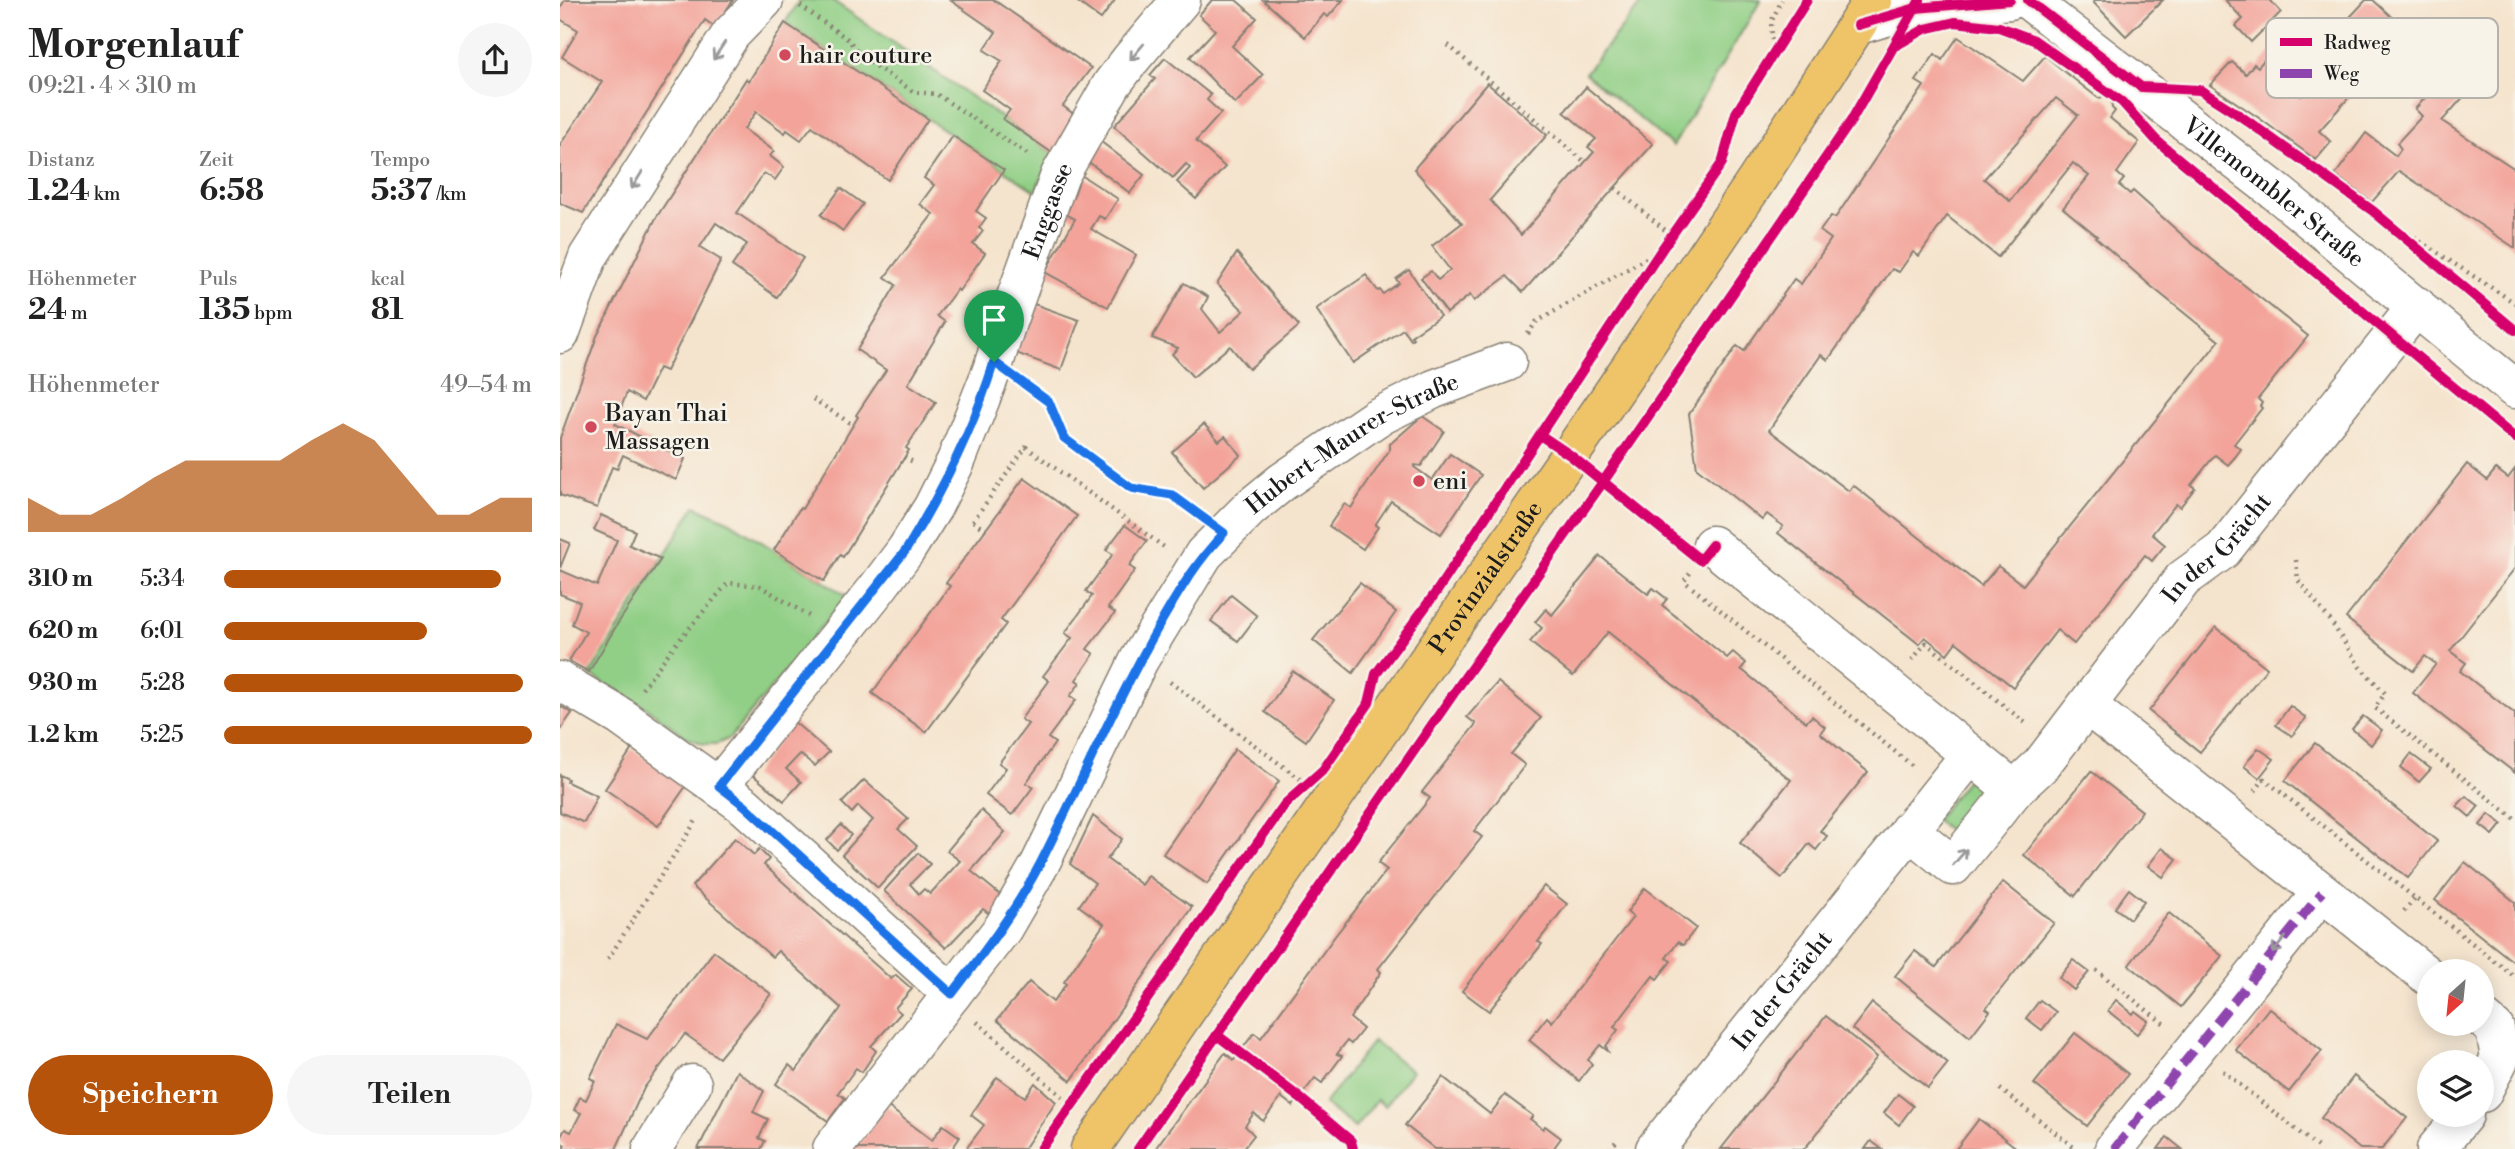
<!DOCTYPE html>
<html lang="de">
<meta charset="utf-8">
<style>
body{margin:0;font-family:"Libre Bodoni",serif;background:#f6f6f6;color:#222;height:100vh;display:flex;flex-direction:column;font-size:26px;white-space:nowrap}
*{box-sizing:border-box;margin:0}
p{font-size:23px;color:#767676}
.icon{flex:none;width:38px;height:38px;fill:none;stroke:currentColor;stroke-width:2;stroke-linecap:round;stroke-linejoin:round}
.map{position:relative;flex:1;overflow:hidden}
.sheet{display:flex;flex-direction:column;background:#fff;width:560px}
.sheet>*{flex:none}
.needle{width:46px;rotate:207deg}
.fabs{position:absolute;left:1857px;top:959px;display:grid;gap:14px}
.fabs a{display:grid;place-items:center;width:77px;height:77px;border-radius:50%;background:#fff;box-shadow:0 4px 18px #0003;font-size:35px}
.pin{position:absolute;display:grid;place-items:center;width:60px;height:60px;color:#fff;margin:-72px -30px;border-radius:50% 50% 50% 0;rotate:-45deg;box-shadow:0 0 7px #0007}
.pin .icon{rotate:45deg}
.round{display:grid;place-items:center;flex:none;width:74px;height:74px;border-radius:37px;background:#f6f6f6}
.head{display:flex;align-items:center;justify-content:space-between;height:119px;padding:0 28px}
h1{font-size:38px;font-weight:700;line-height:52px}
.metrics{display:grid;grid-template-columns:repeat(3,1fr);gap:10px;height:119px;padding:7px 28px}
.metrics div{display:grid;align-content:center}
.metrics b{font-size:30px;font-weight:700}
.metrics small{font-size:19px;font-weight:400}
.metrics p{font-size:19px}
.chart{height:196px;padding:14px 28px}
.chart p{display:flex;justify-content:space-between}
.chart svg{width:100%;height:126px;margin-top:7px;fill:#b45309;opacity:.7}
.button{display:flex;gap:14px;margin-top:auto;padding:14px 28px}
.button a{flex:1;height:80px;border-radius:42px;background:#b45309;color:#fff;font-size:28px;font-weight:700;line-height:80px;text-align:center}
.button a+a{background:#f6f6f6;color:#222}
ul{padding:0 28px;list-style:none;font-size:23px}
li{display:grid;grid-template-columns:112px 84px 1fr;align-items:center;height:52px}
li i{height:18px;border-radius:9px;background:#b45309}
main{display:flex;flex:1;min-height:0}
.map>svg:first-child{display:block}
.green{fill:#91cf86;stroke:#567651;stroke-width:2}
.building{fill:#f3a399;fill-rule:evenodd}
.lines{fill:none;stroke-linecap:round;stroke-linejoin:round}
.minor-casing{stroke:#888074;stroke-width:41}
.major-casing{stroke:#888074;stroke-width:41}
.path{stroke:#888074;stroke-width:4.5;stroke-dasharray:2 5;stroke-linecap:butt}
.minor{stroke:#fff;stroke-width:38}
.major{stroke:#efc469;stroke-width:38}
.quiet{stroke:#8e44ad;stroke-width:9;stroke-dasharray:18 9;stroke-linecap:butt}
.cycleway-casing{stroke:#f7f3e8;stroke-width:15}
.cycleway{stroke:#d6006c;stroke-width:10}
.oneway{stroke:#999}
.route-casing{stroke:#fff;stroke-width:14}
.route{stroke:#1a73e8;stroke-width:9}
.poi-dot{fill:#d1495b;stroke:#f7f3e8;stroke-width:2.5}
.labels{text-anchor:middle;stroke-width:5;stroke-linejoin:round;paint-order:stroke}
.poi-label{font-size:24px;fill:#1c1c1c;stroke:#f7f3e8;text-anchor:start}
.street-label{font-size:24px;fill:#1c1c1c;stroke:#f7f3e8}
.key{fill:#f7f3e8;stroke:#b5b2ab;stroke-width:2}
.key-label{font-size:19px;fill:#1c1c1c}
</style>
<main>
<section class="sheet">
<div class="head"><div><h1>Morgenlauf</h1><p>09:21 · 4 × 310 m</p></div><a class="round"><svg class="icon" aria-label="share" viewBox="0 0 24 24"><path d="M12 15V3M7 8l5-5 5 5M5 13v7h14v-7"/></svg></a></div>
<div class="metrics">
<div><p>Distanz</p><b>1.24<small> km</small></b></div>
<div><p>Zeit</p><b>6:58</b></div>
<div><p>Tempo</p><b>5:37<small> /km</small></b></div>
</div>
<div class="metrics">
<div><p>Höhenmeter</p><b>24<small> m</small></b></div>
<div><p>Puls</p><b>135<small> bpm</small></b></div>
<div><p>kcal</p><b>81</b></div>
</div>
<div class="chart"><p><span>Höhenmeter</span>49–54 m</p>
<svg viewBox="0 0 160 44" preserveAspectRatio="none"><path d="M0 44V32L10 38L20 38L30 32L40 25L50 19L60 19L70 19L80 19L90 12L100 6L110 12L120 25L130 38L140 38L150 32L160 32V44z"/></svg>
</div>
<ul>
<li><b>310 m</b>5:34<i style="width:90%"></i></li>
<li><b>620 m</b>6:01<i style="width:66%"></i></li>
<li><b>930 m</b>5:28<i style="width:97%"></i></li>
<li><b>1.2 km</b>5:25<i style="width:100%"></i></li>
</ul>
<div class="button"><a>Speichern</a><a>Teilen</a></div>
</section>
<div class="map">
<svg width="1955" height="1149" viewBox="0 0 1955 1149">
<rect width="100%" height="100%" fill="#f7f3e8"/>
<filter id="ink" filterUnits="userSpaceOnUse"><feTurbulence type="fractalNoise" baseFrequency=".0143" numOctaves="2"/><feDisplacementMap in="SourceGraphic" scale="14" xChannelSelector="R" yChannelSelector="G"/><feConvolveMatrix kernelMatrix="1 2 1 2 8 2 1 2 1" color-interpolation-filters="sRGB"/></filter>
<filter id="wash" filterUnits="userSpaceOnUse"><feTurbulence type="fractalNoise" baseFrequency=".00686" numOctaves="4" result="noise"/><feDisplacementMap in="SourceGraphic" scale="28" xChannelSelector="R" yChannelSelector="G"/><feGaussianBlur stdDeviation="1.57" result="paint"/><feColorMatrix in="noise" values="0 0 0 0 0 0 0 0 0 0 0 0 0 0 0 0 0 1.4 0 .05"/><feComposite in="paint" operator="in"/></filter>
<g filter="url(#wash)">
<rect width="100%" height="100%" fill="#f5e4cd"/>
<!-- green -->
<g class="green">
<polygon points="239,0 272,0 494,154 475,191 225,23"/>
<polygon points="1084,0 1201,0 1113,146 1025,73"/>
<polygon points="135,506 170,522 287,596 170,738 157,744 144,744 128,738 85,707 30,675"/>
<polygon points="1408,778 1431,796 1398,838 1376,820"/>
<polygon points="813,1041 852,1071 825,1106 817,1100 795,1128 764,1104"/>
</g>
<g id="blocks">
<!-- building -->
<g class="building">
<polygon points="5,0 173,0 155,27 145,20 23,213 0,203 0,145 42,82 2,57 18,30 0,19 0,8"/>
<polygon points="390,0 434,0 531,68 503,106 519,118 494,154 443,119 450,110 422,90 442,61 424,50 436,32"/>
<polygon points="515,0 555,0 541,19"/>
<polygon points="652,0 676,0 697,18 672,46 703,75 675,104 630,57 655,30 639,15"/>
<polygon points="703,0 783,0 768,17 764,14 745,37"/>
<polygon points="1535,0 1603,0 1566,36 1533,2"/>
<polygon points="1665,0 1710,0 1721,12 1691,42 1676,26 1683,19"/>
<polygon points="1806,0 1813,0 1835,20 1803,55 1816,67 1759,131 1771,142 1756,160 1699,118 1650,85 1672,62 1686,74 1694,64 1698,67 1718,44 1727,52 1756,20 1773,36 1729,85 1741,96 1788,42 1776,32"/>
<polygon points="225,23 368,119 328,180 252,126 241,140 227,130 225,133 196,112 184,129 214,151 210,156 224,167 215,180 204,173 177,213 243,258 217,297 172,266 187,244 156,223 140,247 161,260 106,371 99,368 83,401 67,392 55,424 125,459 116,480 63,455 57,469 52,467 37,508 0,495 0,438 37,336 96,218 186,79 189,81"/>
<path d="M1398,37L1463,81L1485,56L1538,98L1544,97L1551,102L1552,108L1555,111L1550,118L1579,142L1557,173L1564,179L1559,185L1570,194L1573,191L1629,241L1748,336L1698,399L1702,403L1700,406L1702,408L1674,444L1681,449L1675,457L1668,465L1655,455L1631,485L1635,488L1620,507L1616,504L1592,534L1605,545L1592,561L1585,555L1514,644L1497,630L1453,687L1396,642L1387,654L1365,637L1359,644L1218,533L1223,526L1207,514L1202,520L1137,468L1129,414L1177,346L1184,351L1234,279L1241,284L1271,239L1260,231L1271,216L1275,218L1278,214L1364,86L1356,81L1375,54L1382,60ZM1496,98L1518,115L1450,201L1424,179ZM1513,163L1529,176L1503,208L1537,236L1535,237L1592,287L1659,341L1463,585L1438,566L1421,586L1293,485L1289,491L1209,430L1261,355L1268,360L1332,269L1339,272L1353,252L1359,256L1387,216L1438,257Z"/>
<polygon points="605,58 651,95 647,100 661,113 636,141 665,167 636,199 617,182 630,168 626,164 613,178 554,126 595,79 590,75"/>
<polygon points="1892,68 1913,86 1882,121 1955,169 1955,248 1839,171 1812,202 1775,175 1806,133 1836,156 1841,149 1837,143 1862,116 1855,109"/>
<polygon points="927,83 987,135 930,200 961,235 1034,152 1028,147 1036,139 1004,112 1026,87 1093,144 963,292 947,276 914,301 910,295 887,313 861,278 871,271 878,280 890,270 872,246 902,223 854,169"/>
<polygon points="393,136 444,170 416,211 426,218 419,228 423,231 413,244 425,253 399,291 397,289 377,316 385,322 348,384 376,402 346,448 349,450 283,557 280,555 264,581 214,550 240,508 242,509 298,417 296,415 326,370 297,350 336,285 325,277 373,214 360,204 374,185 364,178"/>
<polygon points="540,141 584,175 570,193 526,160"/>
<polygon points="521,175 558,199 545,219 539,216 531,229 576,255 548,307 485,272 515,219 506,214 510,206 507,205 509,197 513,198"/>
<polygon points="281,188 303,204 283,231 261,215"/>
<polygon points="677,253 739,326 689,369 670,346 633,377 612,354 618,348 592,338 624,283 648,297 642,309 660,332 684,311 657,284"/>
<polygon points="849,270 880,316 851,336 853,338 851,340 843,329 793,363 756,309 806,275 818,291 820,290 823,294 839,283 836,279"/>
<polygon points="474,304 519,320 501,370 456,353"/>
<polygon points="862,416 884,431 861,466 855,465 854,467 872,480 890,454 921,475 881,534 831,501 815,525 818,527 803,549 769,526 784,504 791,508 830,449 830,444"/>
<polygon points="644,424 659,441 665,436 681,455 643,488 612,452"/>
<polygon points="1907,464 1927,480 1936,469 1948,478 1955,469 1955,568 1890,651 1906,663 1900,671 1955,714 1955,773 1853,693 1876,664 1865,656 1853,671 1786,618"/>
<polygon points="464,478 517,516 441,620 446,624 366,732 312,693 390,586 386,583"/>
<polygon points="41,515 75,531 69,545 101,559 58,623 29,672 9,661 26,632 12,624 20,602 0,594 0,570 37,586 57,540 34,530"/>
<polygon points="565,525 587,541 569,566 575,570 548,608 555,613 527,649 534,654 516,680 520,683 510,696 516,700 488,738 495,743 466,783 473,787 452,815 426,795 446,768 439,763 468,724 461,719 489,681 483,676 512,638 505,633 532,596 526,591 553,554 546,550"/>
<polygon points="0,539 10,543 0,568"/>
<polygon points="1040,556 1088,594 1093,588 1107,599 1102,605 1167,658 1173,652 1186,663 1181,669 1246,722 1252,716 1265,727 1260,733 1308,772 1260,831 1267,836 1256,850 1249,844 1222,878 1180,843 1231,780 1048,632 1013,676 970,642 982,628 975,622 986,609 992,615"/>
<polygon points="800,583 836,612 793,673 753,640"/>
<polygon points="671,595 697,616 678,641 651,621"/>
<polygon points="1656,627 1707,668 1640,752 1589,711"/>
<polygon points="733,671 774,700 746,741 705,712"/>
<polygon points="938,682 981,718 951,754 965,765 914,831 922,837 818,969 821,972 790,1018 803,1029 791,1044 787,1041 777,1054 782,1056 762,1083 755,1078 733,1106 721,1097 703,1121 694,1113 685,1126 694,1135 683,1149 595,1149 665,1053 674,1060 694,1033 701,1038 775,936 827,870 818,863 870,798 862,792 916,724 907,717"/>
<polygon points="0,706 12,713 0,730"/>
<polygon points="1730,706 1746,718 1732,736 1716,725"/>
<polygon points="1803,716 1822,730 1811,745 1792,729"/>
<polygon points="233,721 269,752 255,766 240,754 226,769 241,782 224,801 193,775"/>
<polygon points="1755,743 1877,841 1848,878 1725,781"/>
<polygon points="1698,748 1714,759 1699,778 1684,766"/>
<polygon points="72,749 126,786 98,826 45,789"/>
<polygon points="675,749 719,781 647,884 603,854"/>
<polygon points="1851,754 1871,769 1859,782 1841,767"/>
<polygon points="1531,771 1582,811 1515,896 1464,855"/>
<polygon points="0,775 8,779 7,782 37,796 24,823 0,812"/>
<polygon points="304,780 348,819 338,829 357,846 318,888 282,855 313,820 298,806 292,813 282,803"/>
<polygon points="1906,796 1919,806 1910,817 1897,806"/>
<polygon points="421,810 445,832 411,871 444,898 433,917 423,909 386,948 324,891 358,853 370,864 350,884 359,894 364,889 370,894 400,861 387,851"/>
<polygon points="1929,814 1942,824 1933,835 1920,825"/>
<polygon points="533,816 562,839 547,859 582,885 588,876 632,907 511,1081 437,1020 469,982 493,1002 506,984 504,982 544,924 519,906 535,883 510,864"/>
<polygon points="281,825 291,835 277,850 267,840"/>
<polygon points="175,838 194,855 199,849 209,859 204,865 331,979 336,975 352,989 335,1008 341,1013 311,1046 316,1051 302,1072 296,1068 278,1093 285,1098 268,1121 216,1084 229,1065 236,1071 281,1008 218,951 212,957 132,886"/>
<polygon points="1602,848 1617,859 1603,877 1588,866"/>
<polygon points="1905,862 1955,902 1955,963 1875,900"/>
<polygon points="1443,882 1494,923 1426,1008 1430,1011 1410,1037 1335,976 1355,951 1376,967"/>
<polygon points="984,886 1007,904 978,942 982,944 929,1011 902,991"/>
<polygon points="1085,888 1136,928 1123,945 1118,942 1106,958 1111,961 1097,979 1093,976 1054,1027 1058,1030 1046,1046 1048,1051 1040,1045 1028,1060 1032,1064 1019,1081 969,1040 987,1017 992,1022 1073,917 1067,912"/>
<polygon points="1569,889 1584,901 1570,919 1555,908"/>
<polygon points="1609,913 1662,956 1621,1007 1569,965"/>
<polygon points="154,951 211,994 159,1058 125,1034 84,1088 56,1149 3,1149 5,1145 0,1142 0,1138 5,1129 11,1132 21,1113 14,1110 20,1097 26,1100 35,1081 30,1078 56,1024 87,1039"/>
<polygon points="1513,960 1529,972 1514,990 1499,978"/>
<polygon points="1480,1000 1496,1012 1482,1030 1466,1018"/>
<polygon points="1556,1000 1573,1014 1575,1011 1588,1021 1577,1034 1548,1011"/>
<polygon points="1312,1003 1388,1063 1368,1088 1292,1029"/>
<polygon points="1709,1008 1762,1051 1729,1092 1676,1050"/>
<polygon points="1266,1016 1317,1057 1251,1141 1244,1149 1161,1149"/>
<polygon points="1515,1033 1568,1074 1527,1126 1474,1084"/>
<polygon points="177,1071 204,1091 193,1112 208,1119 199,1138 205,1141 201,1149 138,1149"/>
<polygon points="1794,1076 1847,1118 1822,1149 1800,1149 1761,1118"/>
<polygon points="437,1077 465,1097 475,1083 496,1102 464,1149 406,1149 424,1125 411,1115"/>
<polygon points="883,1077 930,1114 945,1095 973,1116 970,1119 983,1129 985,1126 1001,1138 993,1149 875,1149 845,1125"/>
<polygon points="1338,1094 1353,1106 1339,1125 1324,1113"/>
<polygon points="327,1106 372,1140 383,1125 400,1137 392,1149 295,1149"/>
<polygon points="1419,1119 1458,1149 1396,1149"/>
<polygon points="1607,1137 1622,1149 1598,1149"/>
<polygon points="1311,1141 1322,1149 1305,1149"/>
</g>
</g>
</g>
<g filter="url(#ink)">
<use href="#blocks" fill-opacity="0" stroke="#888074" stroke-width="2"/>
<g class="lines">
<!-- minor casing -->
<g class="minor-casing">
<g id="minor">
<path id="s1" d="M1468,0L1719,194L1955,389"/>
<polyline points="1298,25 1356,8 1450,0"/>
<polyline points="0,334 28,257 171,34 204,0"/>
<polyline points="1152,545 1454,790"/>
<polyline points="0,681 61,717 185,806 392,994"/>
<polyline points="1528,706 1869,977"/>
<path id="s2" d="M159,786L316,590L346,550L373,507L396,461L432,370L447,322L500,175L552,84L571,59L621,0"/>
<path id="s3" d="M1349,830L1393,866L1454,790L1481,765L1623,579L1663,550L1857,306"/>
<polyline points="1922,1018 1935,1029 1940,1058 1922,1093"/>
<polyline points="92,1149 132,1084"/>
<path id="s4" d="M272,1149L443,928L480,864L579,660L644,554L690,508L722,482L816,418L874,389L947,362"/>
<path id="s5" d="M1095,1149L1410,755"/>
<polyline points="1554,1149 1762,892"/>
<polyline points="1876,1149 1904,1115"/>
</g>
</g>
<!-- major casing -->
<g class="major-casing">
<g id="major">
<path id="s6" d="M530,1149L1046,403L1196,181L1313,0"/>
</g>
</g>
<!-- path -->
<g class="path">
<polyline points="240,6 289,40 300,56 354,92 376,94 470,156"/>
<polyline points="888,45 1026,163"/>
<polyline points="1213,54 1211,22 1222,0"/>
<polyline points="1055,188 1112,236"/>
<polyline points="1813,211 1955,303"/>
<polyline points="968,334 976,322 1102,249"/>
<polyline points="466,385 489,402 504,438 571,488 612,495 635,511"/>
<polyline points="253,399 293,425"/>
<polyline points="344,457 355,463"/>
<polyline points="413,521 466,447 604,547"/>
<polyline points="413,521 425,530"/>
<polyline points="1736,560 1738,580 1770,620 1800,667 1825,693 1815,708 1955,819"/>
<polyline points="1130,573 1124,581 1354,767"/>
<polyline points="1352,660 1366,643 1468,725"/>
<polyline points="610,682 740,779"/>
<polyline points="82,689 114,646 168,583 200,586 249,616"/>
<polyline points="1695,791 1704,779 1955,977"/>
<polyline points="1844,911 1855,898"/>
<polyline points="48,959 137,819"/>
<polyline points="1536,970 1607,1026"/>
<polyline points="417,1022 511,1104"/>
<polyline points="1663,1071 1760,1149"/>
<polyline points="1440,1089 1516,1149"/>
<polyline points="1050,1149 1058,1139"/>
</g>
<!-- minor -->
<use href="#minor" class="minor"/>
<!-- major -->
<use href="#major" class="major"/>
<!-- quiet -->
<polyline class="quiet" points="1554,1149 1762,892"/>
<!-- cycleway casing -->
<g class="cycleway-casing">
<g id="cycleway">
<polyline points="1468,0 1581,87 1640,90 1679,115 1813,211 1955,330"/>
<polyline points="1298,25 1356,8 1450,0"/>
<polyline points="1337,45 1365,29 1395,22 1439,27 1474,40 1562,102 1596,140 1955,438"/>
<polyline points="980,435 1010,455 1140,560 1152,545"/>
<polyline points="657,1035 740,1098 791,1141 793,1149"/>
<polyline points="481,1149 725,804 763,770 809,703 816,674 877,591 1102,249 1162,163 1176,113 1247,0"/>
<polyline points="578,1149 903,680 1043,482 1291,121 1360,0"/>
</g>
</g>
<!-- cycleway -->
<use href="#cycleway" class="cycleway"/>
</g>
<!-- one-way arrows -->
<defs><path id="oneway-shaft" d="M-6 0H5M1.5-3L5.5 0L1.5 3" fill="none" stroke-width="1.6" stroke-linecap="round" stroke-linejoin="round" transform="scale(1.75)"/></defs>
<g class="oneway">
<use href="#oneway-shaft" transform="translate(159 51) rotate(123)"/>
<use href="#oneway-shaft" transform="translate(577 52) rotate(130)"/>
<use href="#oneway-shaft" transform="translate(77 180) rotate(122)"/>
<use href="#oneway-shaft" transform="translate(1400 857) rotate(-49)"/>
<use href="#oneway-shaft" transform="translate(1719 945) rotate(129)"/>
</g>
</g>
<g class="lines" filter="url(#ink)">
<!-- route casing -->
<g class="route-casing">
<path id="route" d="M434,362L489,402L504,438L571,488L612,495L664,533C637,561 619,591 600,624C556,701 521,783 481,862C456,910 425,951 392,994L185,806L159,786L346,550C382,491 414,428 434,362Z"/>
</g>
<!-- route -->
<use href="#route" class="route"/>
</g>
<!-- markers -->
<g class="poi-dot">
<circle cx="225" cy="55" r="7"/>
<circle cx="31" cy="427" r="7"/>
<circle cx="859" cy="481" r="7"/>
</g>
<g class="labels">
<!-- poi labels -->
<g class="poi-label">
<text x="239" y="63">hair couture</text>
<text x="45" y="421">Bayan Thai<tspan x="45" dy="28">Massagen</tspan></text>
<text x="873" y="489">eni</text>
</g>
<!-- street labels -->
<g class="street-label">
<text dy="8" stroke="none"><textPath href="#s1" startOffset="312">Villemombler Straße</textPath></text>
<text dy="8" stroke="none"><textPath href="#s2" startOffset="670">Enggasse</textPath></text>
<text dy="8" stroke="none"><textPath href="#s4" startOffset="891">Hubert-Maurer-Straße</textPath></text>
<text dy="8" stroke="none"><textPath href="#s3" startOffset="471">In der Grächt</textPath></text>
<text dy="8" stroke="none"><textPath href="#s6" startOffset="695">Provinzialstraße</textPath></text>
<text dy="8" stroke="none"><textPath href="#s5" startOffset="203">In der Grächt</textPath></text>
</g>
</g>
<!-- legend -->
<rect x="1706" y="18" width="232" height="80" rx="10" class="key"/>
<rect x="1720" y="38" width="32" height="8" fill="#d6006c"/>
<rect x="1720" y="69" width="32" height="9" fill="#8e44ad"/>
<g class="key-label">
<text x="1764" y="49">Radweg</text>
<text x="1764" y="80">Weg</text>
</g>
</svg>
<div class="fabs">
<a><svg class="needle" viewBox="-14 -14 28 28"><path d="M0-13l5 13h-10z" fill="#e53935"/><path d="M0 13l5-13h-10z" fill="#767676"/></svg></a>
<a><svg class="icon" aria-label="layers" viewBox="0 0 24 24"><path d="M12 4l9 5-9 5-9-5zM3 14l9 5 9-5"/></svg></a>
</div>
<div class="pin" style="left:434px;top:362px;background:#1e9e55"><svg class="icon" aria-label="arrive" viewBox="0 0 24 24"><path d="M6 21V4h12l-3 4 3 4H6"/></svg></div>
</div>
</main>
